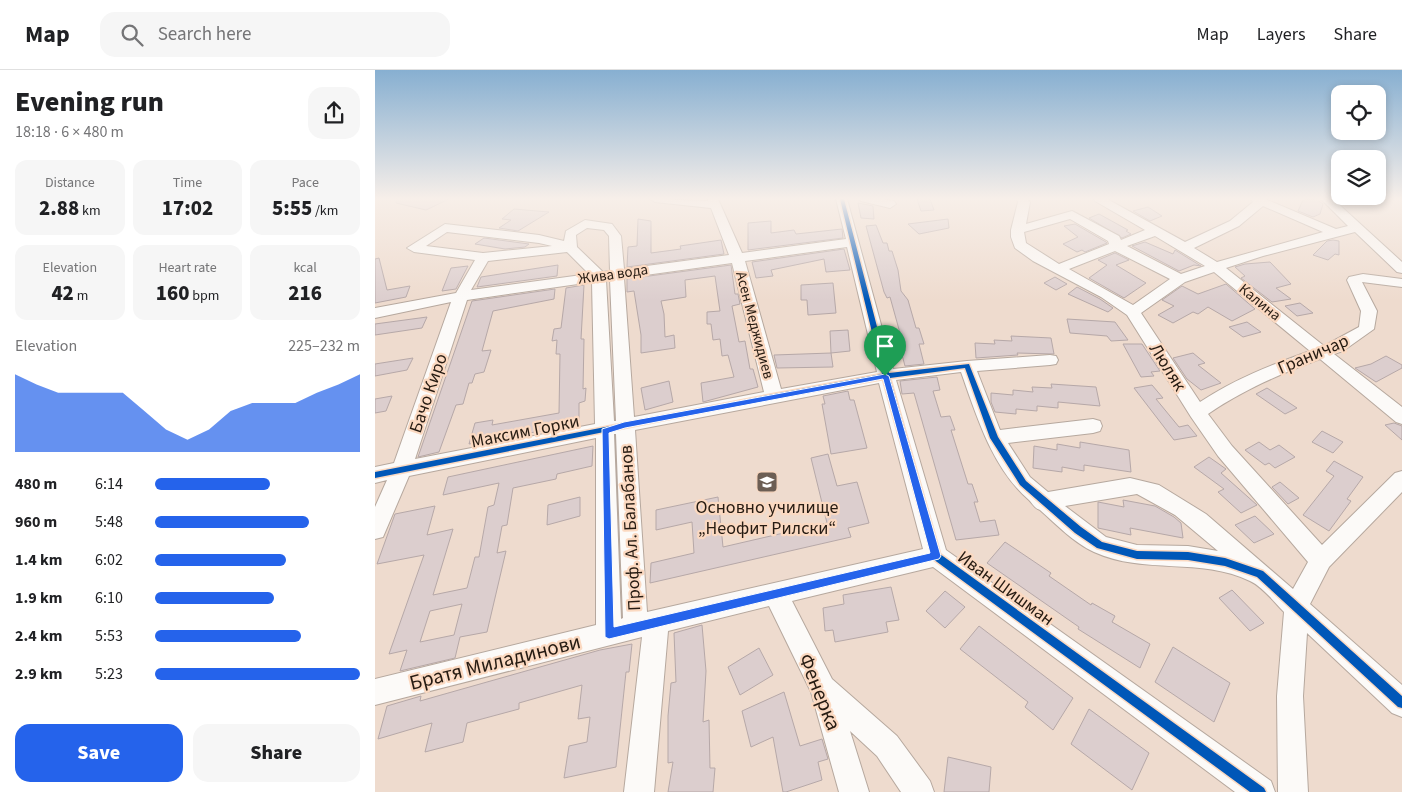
<!DOCTYPE html>
<meta charset="utf-8">
<style>
body{margin:0;font-family:"Source Sans 3",sans-serif;background:#f6f6f6;color:#202124;height:100vh;display:flex;flex-direction:column;font-size:19px;white-space:nowrap}
*{box-sizing:border-box;margin:0}
p{font-size:16px;color:#757577}
.icon{flex:none;width:28px;height:28px;fill:none;stroke:currentColor;stroke-width:2;stroke-linecap:round;stroke-linejoin:round}
.map{position:relative;flex:1;overflow:hidden}
.drawer{display:flex;flex-direction:column;background:#fff;width:375px}
.drawer>*{flex:none}
.controls{position:absolute;left:956px;top:15px;display:grid;gap:10px}
.controls a{display:grid;place-items:center;width:55px;height:55px;border-radius:10px;background:#fff;box-shadow:0 2px 8px #0003;font-size:25px}
.pin{position:absolute;display:grid;place-items:center;width:42px;height:42px;color:#fff;margin:-51px -21px;border-radius:50% 50% 50% 0;rotate:-45deg;box-shadow:0 0 5px #0007}
.pin .icon{rotate:45deg}
.round{display:grid;place-items:center;flex:none;width:52px;height:52px;border-radius:15px;background:#f6f6f6}
.overview{display:flex;align-items:center;justify-content:space-between;height:85px;padding:0 15px}
h1{font-size:28px;font-weight:800;line-height:38px}
.stats{display:grid;grid-template-columns:repeat(3,1fr);gap:8px;height:85px;padding:5px 15px}
.stats div{display:grid;align-content:center;border-radius:12px;background:#f6f6f6;text-align:center}
.stats b{font-size:21px;font-weight:800}
.stats small{font-size:14px;font-weight:400}
.stats p{font-size:14px}
.chart{height:140px;padding:10px 15px}
.chart p{display:flex;justify-content:space-between}
.chart svg{width:100%;height:90px;margin-top:5px;fill:#2563eb;opacity:.7}
.primary-button{display:flex;gap:10px;margin-top:auto;padding:10px 15px}
.primary-button a{flex:1;height:58px;border-radius:15px;background:#2563eb;color:#fff;font-size:20px;font-weight:800;line-height:58px;text-align:center}
.primary-button a+a{background:#f6f6f6;color:#202124}
ul{padding:0 15px;list-style:none;font-size:16px}
li{display:grid;grid-template-columns:80px 60px 1fr;align-items:center;height:38px}
li i{height:12px;border-radius:6px;background:#2563eb}
header{display:flex;align-items:center;gap:30px;box-sizing:border-box;height:70px;padding:0 25px;background:#fff;border-bottom:1px solid #e0e0e0}
header strong{font-size:24px}
nav{display:flex;gap:28px;margin-inline-start:auto;font-size:18px}
.search{width:350px;height:45px;background:#f6f6f6;display:flex;align-items:center;gap:12px;box-sizing:border-box;padding:0 18px;border-radius:15px;color:#757577;font-size:19px}
main{display:flex;flex:1;min-height:0}
.map>svg:first-child{display:block}
.building{fill:#dccece;stroke:#b6a8a8;fill-rule:evenodd}
.lines{fill:none;stroke-linecap:round;stroke-linejoin:round}
.minor-casing{stroke:#b6a89e;stroke-width:2}
.minor{fill:#fcfaf8;fill-rule:evenodd}
.cycleway-casing{stroke:#fbd9c1;stroke-width:3}
.cycleway{fill:#0057b8;fill-rule:evenodd}
.route{fill:#2563eb;stroke:#fff;fill-rule:evenodd}
.labels{text-anchor:middle;stroke-width:4.5;stroke-linejoin:round;paint-order:stroke}
.far-street-label{font-size:15px;fill:#261b12;stroke:#fbd9c1}
.street-label{font-size:18px;fill:#261b12;stroke:#fbd9c1}
.poi-label{font-size:18px;fill:#261b12;stroke:#fbd9c1}
.near-street-label{font-size:21px;fill:#261b12;stroke:#fbd9c1}
</style>
<header>
<strong>Map</strong>
<div class="search"><svg class="icon" aria-label="search" viewBox="0 0 24 24"><circle cx="10" cy="10" r="6"/><path d="M15 15l6 6"/></svg>Search here</div>
<nav><a>Map</a><a>Layers</a><a>Share</a></nav>
</header>
<main>
<section class="drawer">
<div class="overview"><div><h1>Evening run</h1><p>18:18 · 6 × 480 m</p></div><a class="round"><svg class="icon" aria-label="share" viewBox="0 0 24 24"><path d="M12 15V3M7 8l5-5 5 5M5 13v7h14v-7"/></svg></a></div>
<div class="stats">
<div><p>Distance</p><b>2.88<small> km</small></b></div>
<div><p>Time</p><b>17:02</b></div>
<div><p>Pace</p><b>5:55<small> /km</small></b></div>
</div>
<div class="stats">
<div><p>Elevation</p><b>42<small> m</small></b></div>
<div><p>Heart rate</p><b>160<small> bpm</small></b></div>
<div><p>kcal</p><b>216</b></div>
</div>
<div class="chart"><p><span>Elevation</span>225–232 m</p>
<svg viewBox="0 0 160 44" preserveAspectRatio="none"><path d="M0 44V6L10 11L20 15L30 15L40 15L50 15L60 24L70 33L80 38L90 33L100 24L110 20L120 20L130 20L140 15L150 11L160 6V44z"/></svg>
</div>
<ul>
<li><b>480 m</b>6:14<i style="width:56%"></i></li>
<li><b>960 m</b>5:48<i style="width:75%"></i></li>
<li><b>1.4 km</b>6:02<i style="width:64%"></i></li>
<li><b>1.9 km</b>6:10<i style="width:58%"></i></li>
<li><b>2.4 km</b>5:53<i style="width:71%"></i></li>
<li><b>2.9 km</b>5:23<i style="width:100%"></i></li>
</ul>
<div class="primary-button"><a>Save</a><a>Share</a></div>
</section>
<div class="map">
<svg width="1027" height="722" viewBox="0 0 1027 722">
<rect width="100%" height="100%" fill="#eedbce"/>
<!-- building -->
<g class="building">
<polygon points="21,129 74,129 51,140 21,133"/>
<polygon points="542,129 555,129 559,140 546,141"/>
<polygon points="941,129 948,134 945,144 938,147 923,141 928,130"/>
<polygon points="483,133 498,136 499,149 486,148"/>
<polygon points="773,137 787,146 775,151 758,141"/>
<polygon points="139,139 174,142 143,161 124,158 136,150 127,149"/>
<polygon points="724,144 753,160 751,161 756,164 747,168 714,148"/>
<polygon points="263,149 276,151 276,183 306,179 305,176 346,170 349,184 252,197 253,177 262,176"/>
<polygon points="573,149 574,158 544,164 533,154"/>
<polygon points="396,151 396,163 419,160 421,164 467,159 468,168 373,180 373,153"/>
<polygon points="700,154 731,172 732,173 710,182 707,180 702,182 688,174 703,167 689,156"/>
<polygon points="501,155 508,173 512,173 514,181 517,181 523,200 526,221 533,230 541,258 544,258 549,274 544,274 549,294 530,296 526,281 530,281 515,227 512,228 509,222 491,156"/>
<polygon points="109,168 154,174 150,177 130,179 100,174"/>
<polygon points="958,170 964,171 964,185 960,184 953,190 938,185 952,171"/>
<polygon points="770,172 798,184 800,180 826,196 819,195 804,201 757,176"/>
<polygon points="469,179 475,200 451,202 449,189 396,200 398,206 381,208 377,192"/>
<polygon points="740,183 754,190 741,195 771,213 749,228 714,208 732,195 723,190"/>
<polygon points="4,188 12,220 35,216 31,227 0,233 0,189"/>
<polygon points="895,192 916,214 901,218 916,229 897,232 866,208 870,206 860,197 870,194"/>
<polygon points="183,195 182,206 102,217 106,207"/>
<polygon points="356,195 360,224 363,224 365,234 357,236 364,272 370,271 375,299 378,299 383,317 328,332 326,313 359,307 353,285 347,286 345,269 338,270 336,254 332,254 332,242 345,241 340,206 310,210 311,227 286,231 289,244 290,267 299,265 300,278 266,283 266,265 259,221 252,222 252,209"/>
<polygon points="93,196 81,219 67,221 76,198"/>
<polygon points="680,207 692,214 681,220 669,213"/>
<polygon points="458,213 461,243 433,245 432,230 426,230 426,215"/>
<polygon points="851,214 880,239 857,251 833,237 823,244 818,242 798,253 783,245 799,236 787,230 807,216 823,224"/>
<polygon points="209,215 206,269 209,269 208,319 211,318 210,331 204,333 204,354 94,374 100,353 118,350 117,355 184,343 185,284 181,284 182,270 177,271 179,259 186,258 191,218"/>
<polygon points="702,217 725,229 738,238 733,242 693,224"/>
<polygon points="180,219 179,229 118,241 107,281 116,280 109,302 100,304 97,313 94,313 88,334 81,335 64,382 43,387 97,231"/>
<polygon points="925,233 938,243 922,246 910,236"/>
<polygon points="52,247 47,258 0,265 0,254"/>
<polygon points="692,249 740,252 753,270 736,271 732,266 695,263"/>
<polygon points="872,252 886,262 868,267 854,257"/>
<polygon points="473,260 475,281 456,283 458,297 402,298 399,285 456,283 455,261"/>
<polygon points="636,266 676,268 679,284 642,283 643,285 601,288 600,273 620,274 619,270 637,271"/>
<polygon points="748,274 767,274 785,301 776,302 779,306 766,307"/>
<polygon points="818,283 830,293 823,295 846,313 826,320 812,309 798,288"/>
<polygon points="1011,286 1027,295 1027,298 1001,312 980,298 996,294"/>
<polygon points="38,288 32,300 0,306 0,294"/>
<polygon points="562,307 565,320 558,321 566,347 575,346 580,360 576,360 593,414 597,414 603,432 599,432 605,452 620,450 624,465 581,470 539,323 527,324 525,311"/>
<polygon points="294,311 298,332 270,340 266,318"/>
<polygon points="676,314 721,317 725,336 683,332 683,338 662,336 662,341 641,339 641,344 620,342 616,332 616,323 638,325 638,320 658,322 657,317 677,318"/>
<polygon points="777,315 788,328 781,329 804,357 813,355 822,366 799,370 759,318"/>
<polygon points="892,318 922,338 910,344 881,324"/>
<polygon points="473,321 475,330 479,330 492,378 456,384 447,334 450,334 448,326"/>
<polygon points="17,326 11,341 0,343 0,329"/>
<polygon points="1019,353 1027,356 1027,370 1010,355"/>
<polygon points="947,361 968,372 958,383 937,372"/>
<polygon points="705,372 754,380 756,402 709,395 709,401 687,397 687,402 658,398 659,376 682,380 682,374 705,378"/>
<polygon points="884,372 895,380 904,375 920,387 900,398 894,393 890,395 870,380"/>
<path d="M218,376L217,396L182,404L181,409L138,418L132,455L127,456L122,483L131,481L112,562L85,567L80,588L25,601L32,580L14,584L49,485L2,494L20,444L60,436L52,465L78,459L58,525L92,518L100,487H104L113,437L119,435L124,413L68,425L73,407ZM87,534L79,565L45,572L55,541Z"/>
<polygon points="453,384 462,416 482,412 494,453 473,458 476,467 275,513 276,493 319,483 317,452 281,460 281,440 343,427 348,477 452,453 436,388"/>
<polygon points="834,387 851,399 846,403 882,435 866,443 843,422 849,419 819,397"/>
<polygon points="959,391 988,407 972,429 976,431 954,461 928,445 959,406 951,401"/>
<polygon points="905,412 924,428 913,434 897,417"/>
<polygon points="205,427 205,446 172,455 173,435"/>
<polygon points="748,430 780,436 799,447 806,453 808,468 755,458 756,465 723,458 723,432 749,437"/>
<polygon points="880,446 899,464 879,473 860,455"/>
<polygon points="630,472 676,503 674,506 716,535 717,533 740,546 737,552 775,574 765,598 703,559 704,557 612,493"/>
<polygon points="516,517 524,550 511,552 513,562 460,572 458,560 450,561 448,538 469,534 468,525"/>
<polygon points="857,520 889,553 875,561 844,528"/>
<polygon points="570,521 590,537 570,558 551,541"/>
<polygon points="327,555 331,601 328,652 334,650 335,698 340,698 338,722 293,722 298,692 293,693 293,646 296,613 301,612 299,563"/>
<polygon points="604,556 698,628 678,660 650,637 653,632 585,579"/>
<polygon points="257,574 254,602 251,602 241,697 189,708 194,676 212,672 215,647 203,649 207,615 144,633 144,639 92,653 88,672 50,682 57,653 3,669 12,636 46,626 45,631 225,580"/>
<polygon points="798,577 855,613 839,652 780,612"/>
<polygon points="384,578 398,605 365,625 353,597"/>
<polygon points="409,622 425,676 447,669 453,689 443,692 447,710 411,722 408,722 398,667 376,677 367,641"/>
<polygon points="714,639 774,683 757,720 696,674"/>
<polygon points="573,687 616,697 614,722 569,722"/>
</g>
<g class="lines">
<!-- minor casing -->
<g class="minor-casing">
<g id="minor">
<path d="M275,129L333,131V129H343L367,183L471,169L461,129H472L518,299L592,291L675,285L681,286L683,290L681,294L675,295L602,301L625,360L718,349L725,351L727,356L725,361L718,363L633,373L655,407L673,422L755,408L784,415L831,444L918,519L933,492L843,386L816,347L752,245L726,227L658,191L640,178L636,167V160L643,132L642,129H652L655,132L651,154L697,141L744,166L746,170L770,160L720,131L719,129H732L810,172L855,151L878,132L876,129H890L961,159L973,156L946,129H958L1027,192V203L1022,202L980,162L888,186L851,198L949,276L984,257L986,241L972,210L974,207L988,204L1027,209V217L987,212L1002,241L999,259L968,281L959,284L1027,337V354L1021,352L945,289C905,304 868,320 833,344L857,376L947,475L1020,403L1027,401V422L954,497L935,534L1027,615V647L1017,643L932,563L928,626L933,722H903L902,626L909,542C899,532 888,517 875,511C826,487 769,505 719,482C699,473 681,454 665,440C659,438 658,434 654,430C617,398 602,347 586,302L521,310L571,480L896,711L900,722H860L558,497L417,531L457,609L522,666L555,711L559,722H526L502,686L475,661L494,722H464L436,622L394,536L293,561L279,722H249L267,567L0,635V609L221,555V368L34,406L8,467L0,469V437L12,410L0,413V397L19,393L76,232L0,248V238L81,223L100,190L39,182L32,178L70,154L164,165L189,171L191,161L210,150L237,154L246,166L249,199L354,185L336,138L280,132ZM888,136L948,162L842,192L819,178L864,156ZM695,149L733,171L734,174L684,194L651,173L649,162ZM212,158L229,160L234,166L235,201L228,202L202,177L201,165ZM72,162L164,173L177,176L108,183L51,176ZM780,166L830,196L806,204L752,176ZM472,177L502,302L406,319L370,191ZM740,181L795,209L758,235L694,199ZM192,182L214,204L96,220L113,191ZM357,193L389,322L259,347L249,208ZM839,202L935,281C896,295 860,309 825,332L766,243L810,212ZM231,210H235L241,351H239ZM217,212L220,354L40,389L92,230ZM504,313L548,479L272,542L260,360ZM239,364H241L248,548L246,549ZM762,424L800,445L843,481L813,476L762,475L731,467L690,436Z"/>
<polygon points="484,129 505,129 519,131 521,134 515,138 486,131"/>
</g>
</g>
<!-- minor -->
<use href="#minor" class="minor"/>
<!-- cycleway casing -->
<g class="cycleway-casing">
<polygon id="cycleway" points="465,129 469,129 514,303 594,294 623,367 651,411 706,457 727,472 762,481 813,482 850,488 888,501 1027,626 1027,638 1023,637 882,507 850,496 813,490 762,489 722,478 700,463 645,415 615,368 590,298 515,308 565,484 889,718 891,722 875,722 558,489 508,309 399,328 0,408 0,402 399,324 507,304"/>
</g>
<!-- cycleway -->
<use href="#cycleway" class="cycleway"/>
</g>
<!-- sky -->
<linearGradient id="sky" x2="0" y2="1"><stop stop-color="#87afd1"/><stop offset="0.56" stop-color="#f7efe9"/><stop offset="1" stop-color="#f7efe9" stop-opacity="0"/></linearGradient>
<rect width="1027" height="230" fill="url(#sky)"/>
<!-- route -->
<path class="route" d="M510,304L514,306L566,486L564,489L234,569L230,567L227,359L249,352ZM508,309L555,483L239,557L234,363L250,358Z"/>
<!-- icons -->
<defs>
<g id="school-square" transform="scale(1.125)"><rect x="-9" y="-9" width="18" height="18" rx="4" fill="#6c5e54" stroke="#fbd9c1"/><path d="M0-5L7-2L0 1L-7-2ZM-4 1L0 2.5L4 1V4Q0 6-4 4Z" fill="#fff"/></g>
</defs>
<g fill-rule="evenodd">
<use href="#school-square" x="392" y="412"/>
</g>
<g class="labels">
<!-- far-street labels -->
<g class="far-street-label">
<text transform="translate(238 204) rotate(-8)" y="5">Жива вода</text>
<text transform="translate(885 232) rotate(39)" y="5">Калина</text>
<text transform="translate(380 255) rotate(75)" y="5">Асен Меджидиев</text>
</g>
<!-- street labels -->
<g class="street-label">
<text transform="translate(938 284) rotate(-23)" y="6">Граничар</text>
<text transform="translate(793 297) rotate(58)" y="6">Люляк</text>
<text transform="translate(53 323) rotate(-71)" y="6">Бачо Киро</text>
<text transform="translate(150 361) rotate(-11)" y="6">Максим Горки</text>
<text transform="translate(255 458) rotate(-93)" y="6">Проф. Ал. Балабанов</text>
<text transform="translate(631 518) rotate(36)" y="6">Иван Шишман</text>
</g>
<!-- poi labels -->
<g class="poi-label">
<text x="392" y="443">Основно училище<tspan x="392" dy="21">„Неофит Рилски“</tspan></text>
</g>
<!-- near-street labels -->
<g class="near-street-label">
<text transform="translate(120 592) rotate(-14)" y="7">Братя Миладинови</text>
<text transform="translate(445 622) rotate(68)" y="7">Фенерка</text>
</g>
</g>
</svg>
<div class="controls">
<a><svg class="icon" aria-label="locate" viewBox="0 0 24 24"><circle cx="12" cy="12" r="6"/><path d="M12 2v4M12 18v4M2 12h4M18 12h4"/></svg></a>
<a><svg class="icon" aria-label="layers" viewBox="0 0 24 24"><path d="M12 4l9 5-9 5-9-5zM3 14l9 5 9-5"/></svg></a>
</div>
<div class="pin" style="left:510px;top:306px;background:#1e9e55"><svg class="icon" aria-label="arrive" viewBox="0 0 24 24"><path d="M6 21V4h12l-3 4 3 4H6"/></svg></div>
</div>
</main>
